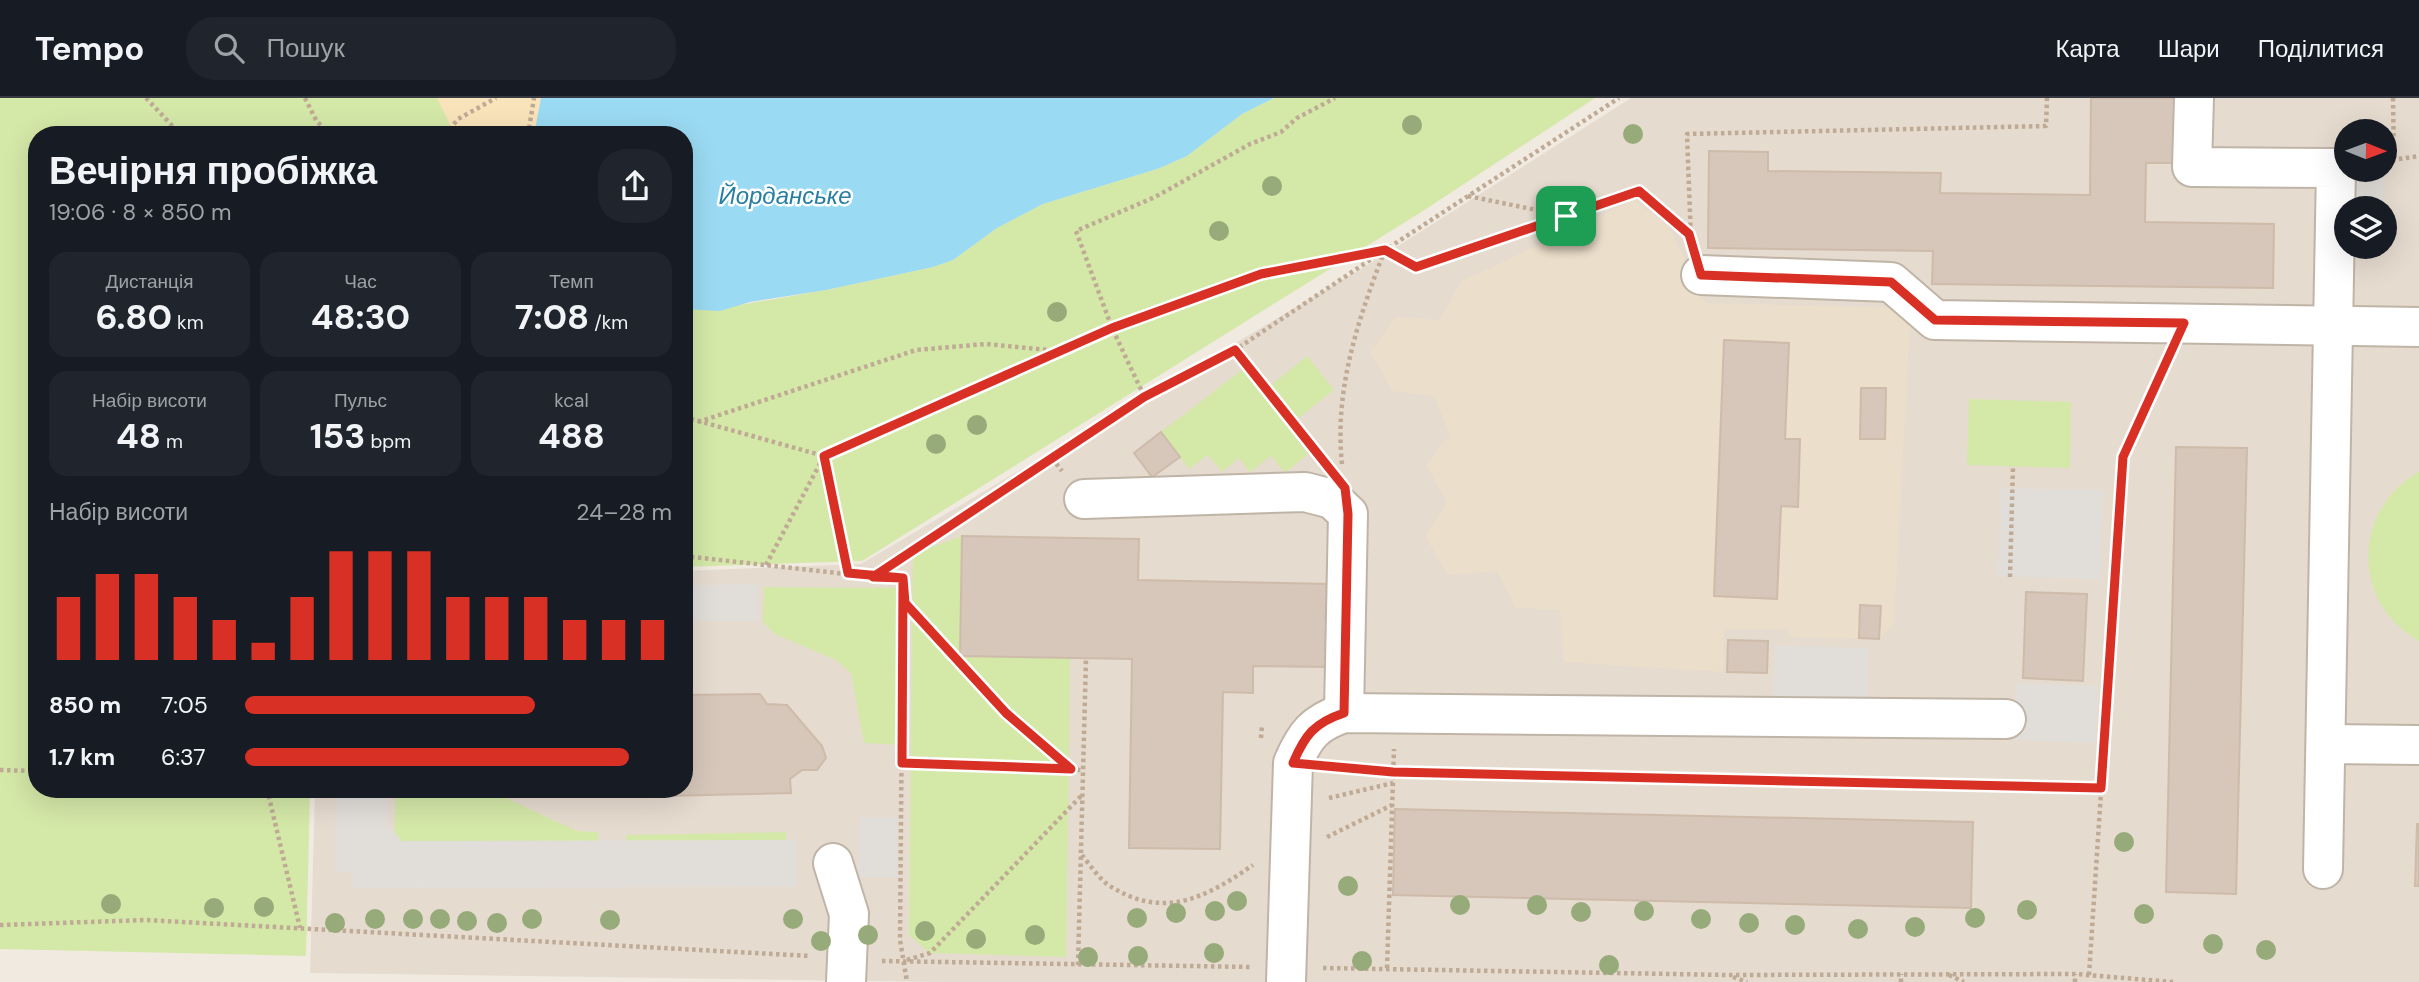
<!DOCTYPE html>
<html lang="uk">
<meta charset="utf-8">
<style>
body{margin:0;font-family:"DM Sans",sans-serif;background:#20242c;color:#f1f3f6;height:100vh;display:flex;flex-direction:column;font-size:26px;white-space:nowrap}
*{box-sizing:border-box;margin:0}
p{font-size:23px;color:#9ea1a6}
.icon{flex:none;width:38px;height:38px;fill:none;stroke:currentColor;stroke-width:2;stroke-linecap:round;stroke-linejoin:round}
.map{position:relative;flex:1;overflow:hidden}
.sheet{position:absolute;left:28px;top:28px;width:665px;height:672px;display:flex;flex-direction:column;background:#171b24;border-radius:28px;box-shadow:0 7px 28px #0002}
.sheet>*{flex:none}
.needle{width:46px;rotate:91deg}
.controls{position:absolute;left:2334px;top:21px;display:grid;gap:14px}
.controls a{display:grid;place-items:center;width:63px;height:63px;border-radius:50%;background:#171b24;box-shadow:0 7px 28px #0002;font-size:35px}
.pin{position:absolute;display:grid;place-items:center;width:60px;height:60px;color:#fff;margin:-30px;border-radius:14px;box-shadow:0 4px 10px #0006}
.round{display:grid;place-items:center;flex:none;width:74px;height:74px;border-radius:28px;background:#20242c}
.overview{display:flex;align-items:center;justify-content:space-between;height:119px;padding:0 21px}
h1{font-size:38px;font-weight:700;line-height:52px}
.metrics{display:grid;grid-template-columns:repeat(3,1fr);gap:10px;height:119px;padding:7px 21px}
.metrics div{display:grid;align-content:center;border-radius:18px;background:#20242c;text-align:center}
.metrics b{font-size:35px;font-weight:700}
.metrics small{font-size:19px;font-weight:400}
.metrics p{font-size:19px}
.chart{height:196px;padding:14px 21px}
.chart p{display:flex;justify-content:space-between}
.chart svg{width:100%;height:126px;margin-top:7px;stroke:#d93025;stroke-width:6}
ul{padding:0 21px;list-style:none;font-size:23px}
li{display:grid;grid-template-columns:112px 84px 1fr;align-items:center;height:52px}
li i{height:18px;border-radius:9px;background:#d93025}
header{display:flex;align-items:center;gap:42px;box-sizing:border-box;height:98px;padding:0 35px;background:#171b24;border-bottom:2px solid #363941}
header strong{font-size:33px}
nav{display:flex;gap:38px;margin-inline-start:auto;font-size:24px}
.search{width:490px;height:63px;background:#20242c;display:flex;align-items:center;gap:18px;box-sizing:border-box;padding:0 24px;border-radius:28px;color:#9ea1a6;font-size:26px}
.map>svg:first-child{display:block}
.residential{fill:#e6dbcf;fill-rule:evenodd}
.education{fill:#ebdeca}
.green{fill:#d4e8a8}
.sand{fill:#f9e3ba}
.parking{fill:#e1deda}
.water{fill:#9adaf2}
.building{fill:#d6c7ba;stroke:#cebbaa;stroke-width:2}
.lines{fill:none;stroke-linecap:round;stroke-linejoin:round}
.minor-casing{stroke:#c0b4a7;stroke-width:42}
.path{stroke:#bfaa95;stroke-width:4.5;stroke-dasharray:3.5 3.5;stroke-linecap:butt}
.minor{stroke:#fff;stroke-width:38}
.tree{fill:#97aa7a}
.route-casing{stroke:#fff;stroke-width:14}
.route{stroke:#d93025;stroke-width:9}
.labels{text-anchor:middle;stroke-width:5;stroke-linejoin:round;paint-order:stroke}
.water-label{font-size:24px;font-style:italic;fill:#277ea0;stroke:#fff}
</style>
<header>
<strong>Tempo</strong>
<div class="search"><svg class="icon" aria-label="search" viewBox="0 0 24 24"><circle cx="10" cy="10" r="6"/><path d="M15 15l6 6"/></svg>Пошук</div>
<nav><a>Карта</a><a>Шари</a><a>Поділитися</a></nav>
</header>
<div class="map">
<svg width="2419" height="884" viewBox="0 0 2419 884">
<rect width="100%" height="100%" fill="#f1eae1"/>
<!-- residential -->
<path class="residential" d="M1631,0H2419V884H947L310,875L315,691H684V473L861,466L1376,162ZM2347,33H2385V72H2347ZM2347,110H2385V149H2347Z"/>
<!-- education -->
<polygon class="education" points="1634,102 1669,129 1706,205 1904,210 1910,225 1894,526 1879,541 1788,539 1788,531 1724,531 1723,574 1564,564 1560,512 1516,510 1497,473 1449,477 1425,439 1447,404 1426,367 1450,337 1434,298 1393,293 1370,254 1396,219 1439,222 1462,183"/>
<!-- green -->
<g class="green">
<polygon points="0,0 541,0 534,37 37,37 37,691 310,691 306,858 0,851"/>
<polygon points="1274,0 1595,0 1426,111 862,463 684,469 684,211 740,207 826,192 933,169 953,162 997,130 1043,106 1160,70 1187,58 1242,16"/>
<polygon points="1307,258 1334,292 1297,321 1270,288"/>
<polygon points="1243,271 1308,356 1285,375 1271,358 1250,374 1239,360 1222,374 1208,357 1189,371 1161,334"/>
<polygon points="1969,301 2071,304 2070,370 1967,367"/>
<path d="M2419,374V543C2351,506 2352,411 2419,374Z"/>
<polygon points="962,438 960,558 1070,560 1066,859 930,855 909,837 913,456"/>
<polygon points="764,489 901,490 902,647 864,645 851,575 836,562 775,536 763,524"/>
<polygon points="396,691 487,691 577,733 598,734 597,752 404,754 394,740"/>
<polygon points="786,734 786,751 627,754 626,737"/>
</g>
<!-- sand -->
<polygon class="sand" points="437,0 541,0 534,37 455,37"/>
<!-- parking -->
<g class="parking">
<polygon points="2348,73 2384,73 2383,110 2348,110"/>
<polygon points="2000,390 2103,392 2100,481 1998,478"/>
<polygon points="758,486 758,523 691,523 691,487"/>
<polygon points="1775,548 1868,550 1866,621 1773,618"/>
<polygon points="2016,585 2098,588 2096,645 2014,642"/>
<polygon points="335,691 388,691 387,726 402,743 796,742 797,789 353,790 352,774 335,774"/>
<polygon points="859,719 897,719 898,779 858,779"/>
</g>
<!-- water -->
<polygon class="water" points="541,0 1274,0 1242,16 1187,58 1160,70 1043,106 997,130 953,162 933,169 826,192 750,204 720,213 684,211 684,37 534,37"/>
<!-- building -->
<g class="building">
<polygon points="2091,0 2181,0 2180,65 2146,65 2145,124 2274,126 2273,190 1932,186 1933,153 1708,150 1709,53 1768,54 1768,73 1941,75 1940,95 2090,97"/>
<polygon points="1724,242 1789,245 1785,341 1800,341 1798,409 1781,408 1777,501 1714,498"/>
<polygon points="1861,290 1886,290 1885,341 1860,341"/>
<polygon points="1161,334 1180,359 1152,379 1134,355"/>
<polygon points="2176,349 2247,350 2236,796 2166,794"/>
<polygon points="962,438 1139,441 1138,482 1330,486 1329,569 1253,568 1253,595 1223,594 1220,751 1129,750 1132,561 960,558"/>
<polygon points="2026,494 2087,496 2083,583 2023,580"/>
<polygon points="1860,507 1881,508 1879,541 1859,540"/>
<polygon points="1728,542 1768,543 1767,575 1727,574"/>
<polygon points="760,596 767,606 787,607 822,648 826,660 817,672 802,672 790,681 791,695 619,699 593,691 684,691 684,597"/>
<polygon points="1395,711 1973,724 1971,810 1393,797"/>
<polygon points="2417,726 2419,726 2419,788 2415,788"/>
</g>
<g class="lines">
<!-- minor casing -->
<g class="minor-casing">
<g id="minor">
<polyline points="2194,0 2192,69 2336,70 2323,771"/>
<polyline points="1701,177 1891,184 1935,222 2419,229"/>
<polyline points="1084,401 1305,394 1332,401 1348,416 1344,615"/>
<polyline points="2326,646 2419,647"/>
<polyline points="833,765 849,816 846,884"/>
<path d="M1286,884L1293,665C1305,637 1314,625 1344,615L2006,621"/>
</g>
</g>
<!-- path -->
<g class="path">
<polyline points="146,0 181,37"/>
<polyline points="305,0 316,22 329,37"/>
<polyline points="2393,0 2394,62"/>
<polyline points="445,37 458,21 496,0"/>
<polyline points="528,37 534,0"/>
<polyline points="2385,63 2419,58"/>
<polyline points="1468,98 1566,118 1639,93 1689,136"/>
<polyline points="1691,142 1687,36 2046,28 2047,0"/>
<polyline points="1385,152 1416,169 1564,119"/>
<polyline points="1235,252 1320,359"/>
<polyline points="1144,298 1112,230 1076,133 1155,99 1250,46 1281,34 1297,20 1335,0"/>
<polyline points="684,319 824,358"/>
<polyline points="698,324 916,252 986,246 1059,253"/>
<polyline points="824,359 848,476"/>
<polyline points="1052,360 1062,373"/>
<path d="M1342,366C1334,292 1358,222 1384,154"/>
<polyline points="684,458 873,479 1145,299 1235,252 1382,154"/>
<polyline points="766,467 824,358 1112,230 1261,176 1385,152 1619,0"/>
<polyline points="874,479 903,480 900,842 907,884"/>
<polyline points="2010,479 2013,368"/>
<polyline points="905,506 1006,615 1071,672"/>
<polyline points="1261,640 1262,627"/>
<polyline points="902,665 1083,672"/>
<polyline points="1332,669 1393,674 2101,690"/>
<polyline points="0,672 37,673"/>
<polyline points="267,691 300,830"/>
<polyline points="1329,700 1393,685"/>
<polyline points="1327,739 1392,707"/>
<path d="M1082,757C1089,766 1098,779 1107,786C1162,823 1206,800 1253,767"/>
<polyline points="0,827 146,822 810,858"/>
<polyline points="907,862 930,855 1082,697"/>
<polyline points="882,863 1251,869"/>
<polyline points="1078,867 1086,560"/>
<polyline points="1323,870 1729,877 2075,876 2173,884"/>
<polyline points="1387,870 1394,651"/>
<polyline points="1949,877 1964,884"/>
<polyline points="2089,877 2123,359 2167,261"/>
<polyline points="1733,879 1747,884"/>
<polyline points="1901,884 1901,876"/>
<polyline points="2075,884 2075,876"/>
</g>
<!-- minor -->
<use href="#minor" class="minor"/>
</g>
<!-- trees -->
<g class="tree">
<circle cx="1412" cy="27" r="10"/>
<circle cx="1633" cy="36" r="10"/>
<circle cx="1272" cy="88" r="10"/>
<circle cx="1219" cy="133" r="10"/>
<circle cx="1057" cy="214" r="10"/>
<circle cx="977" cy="327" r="10"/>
<circle cx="936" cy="346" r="10"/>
<circle cx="2124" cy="744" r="10"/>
<circle cx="1348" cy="788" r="10"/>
<circle cx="1237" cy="803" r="10"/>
<circle cx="111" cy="806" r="10"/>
<circle cx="1460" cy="807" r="10"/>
<circle cx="1537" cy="807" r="10"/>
<circle cx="264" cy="809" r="10"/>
<circle cx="214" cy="810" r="10"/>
<circle cx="2027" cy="812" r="10"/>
<circle cx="1215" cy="813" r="10"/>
<circle cx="1644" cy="813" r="10"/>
<circle cx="1581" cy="814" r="10"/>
<circle cx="1176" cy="815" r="10"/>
<circle cx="2144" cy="816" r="10"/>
<circle cx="1137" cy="820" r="10"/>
<circle cx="1975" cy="820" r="10"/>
<circle cx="375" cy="821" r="10"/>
<circle cx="413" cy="821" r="10"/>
<circle cx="440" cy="821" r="10"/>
<circle cx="532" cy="821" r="10"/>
<circle cx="793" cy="821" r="10"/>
<circle cx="1701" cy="821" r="10"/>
<circle cx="610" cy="822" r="10"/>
<circle cx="467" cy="823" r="10"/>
<circle cx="335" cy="825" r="10"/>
<circle cx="497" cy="825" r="10"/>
<circle cx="1749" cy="825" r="10"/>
<circle cx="1795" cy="827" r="10"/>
<circle cx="1915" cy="829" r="10"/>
<circle cx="1858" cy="831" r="10"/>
<circle cx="925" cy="833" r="10"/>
<circle cx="868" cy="837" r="10"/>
<circle cx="1035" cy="837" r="10"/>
<circle cx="976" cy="841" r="10"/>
<circle cx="821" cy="843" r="10"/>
<circle cx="2213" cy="846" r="10"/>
<circle cx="2266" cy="852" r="10"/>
<circle cx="1214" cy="855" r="10"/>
<circle cx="1138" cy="858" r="10"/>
<circle cx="1088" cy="859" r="10"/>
<circle cx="1362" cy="863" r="10"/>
<circle cx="1609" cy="867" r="10"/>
</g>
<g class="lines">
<!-- route casing -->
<g class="route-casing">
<path id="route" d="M1566,118L1416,169L1385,152L1261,176L1112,230L824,358L848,475L903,480L905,505L1006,615L1071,671L902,665L903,480L873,479L1144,299L1235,252L1345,390L1348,416L1344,615C1314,625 1305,637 1293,665L1393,674L2101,690L2123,359L2184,225L1935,222L1891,184L1701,177L1689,136L1639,93L1566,118"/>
</g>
<!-- route -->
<use href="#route" class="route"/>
</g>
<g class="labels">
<!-- water labels -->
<g class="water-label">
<text x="785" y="106">Йорданське</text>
</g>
</g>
</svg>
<div class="controls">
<a><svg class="needle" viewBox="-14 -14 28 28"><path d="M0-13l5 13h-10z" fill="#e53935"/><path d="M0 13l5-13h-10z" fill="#9ea1a6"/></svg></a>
<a><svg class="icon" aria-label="layers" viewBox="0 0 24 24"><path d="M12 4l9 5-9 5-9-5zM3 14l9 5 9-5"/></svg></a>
</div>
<div class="pin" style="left:1566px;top:118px;background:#1e9e55"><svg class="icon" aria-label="arrive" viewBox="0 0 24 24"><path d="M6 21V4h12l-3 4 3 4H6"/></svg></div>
<section class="sheet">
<div class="overview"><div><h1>Вечірня пробіжка</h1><p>19:06 · 8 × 850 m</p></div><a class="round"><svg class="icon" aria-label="share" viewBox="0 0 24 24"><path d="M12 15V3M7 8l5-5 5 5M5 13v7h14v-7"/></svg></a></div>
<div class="metrics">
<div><p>Дистанція</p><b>6.80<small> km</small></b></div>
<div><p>Час</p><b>48:30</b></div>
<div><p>Темп</p><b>7:08<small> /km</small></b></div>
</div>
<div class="metrics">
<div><p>Набір висоти</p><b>48<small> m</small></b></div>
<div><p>Пульс</p><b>153<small> bpm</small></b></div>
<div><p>kcal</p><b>488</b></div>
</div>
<div class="chart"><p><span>Набір висоти</span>24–28 m</p>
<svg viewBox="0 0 160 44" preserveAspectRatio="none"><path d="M5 44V22M15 44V14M25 44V14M35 44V22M45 44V30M55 44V38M65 44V22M75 44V6M85 44V6M95 44V6M105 44V22M115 44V22M125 44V22M135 44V30M145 44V30M155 44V30"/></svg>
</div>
<ul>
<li><b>850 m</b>7:05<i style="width:68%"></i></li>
<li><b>1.7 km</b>6:37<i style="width:90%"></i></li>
</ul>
</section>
</div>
